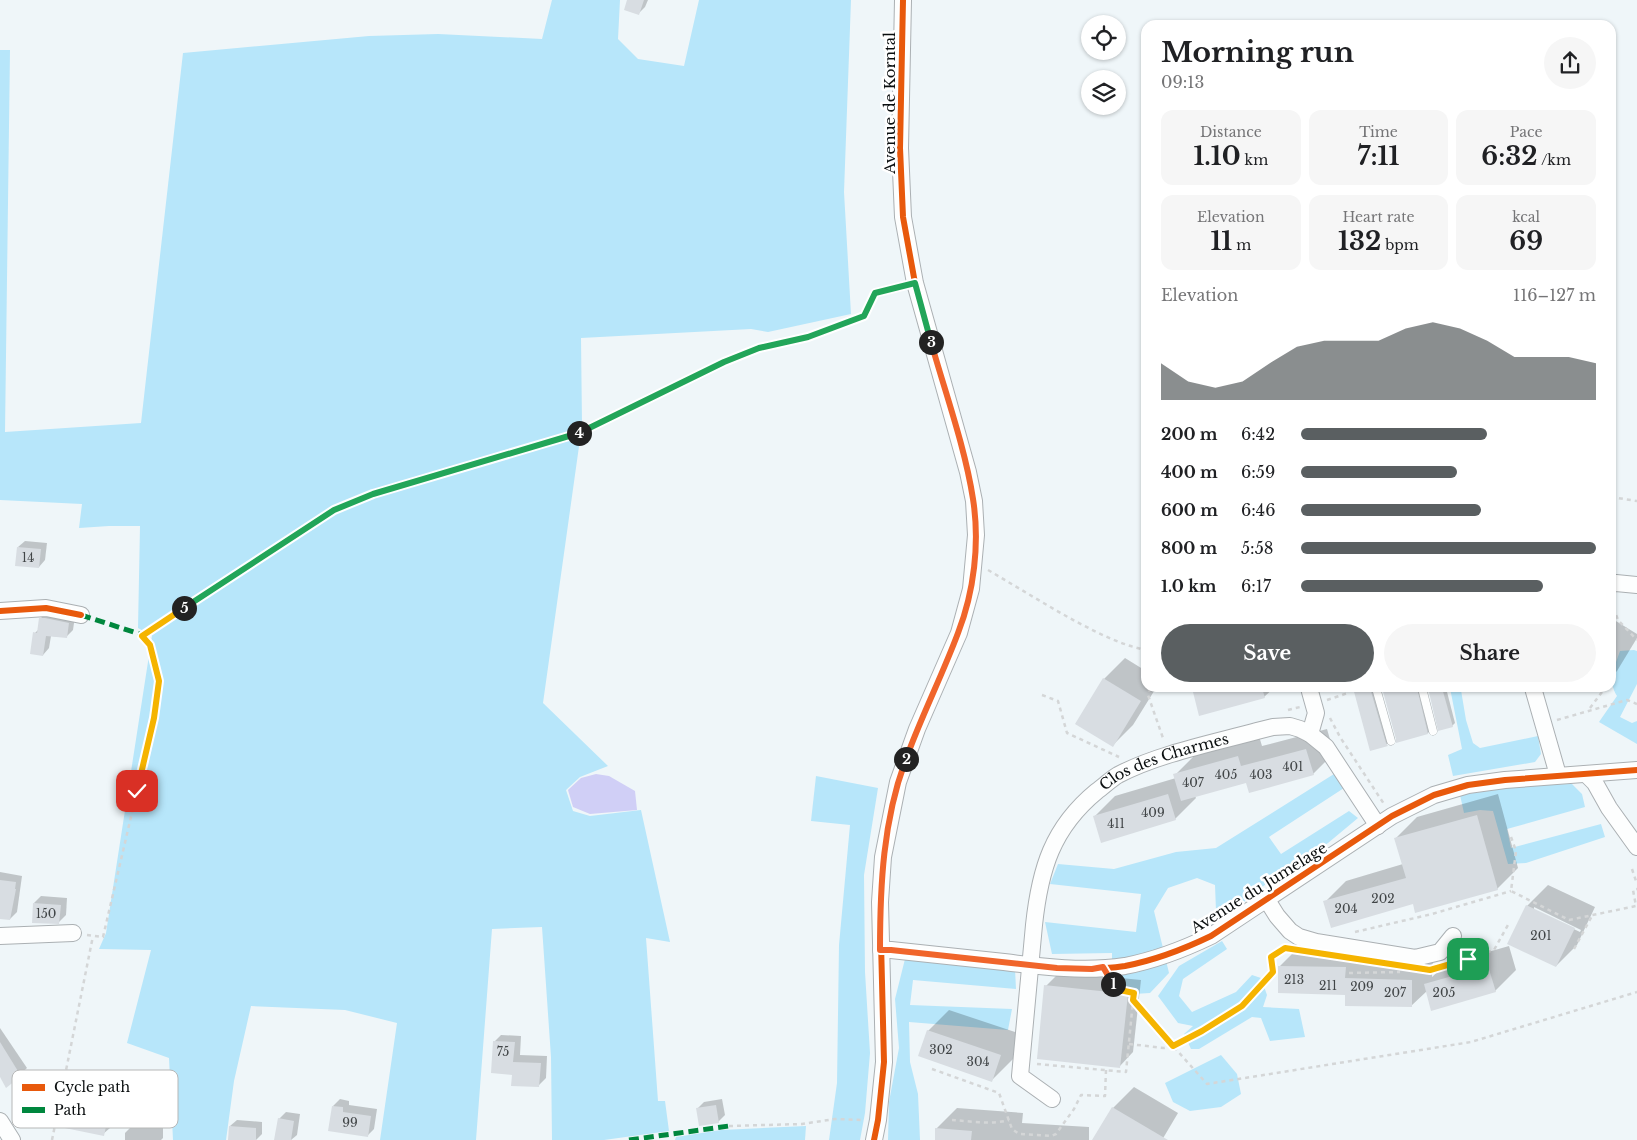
<!DOCTYPE html>
<meta charset="utf-8">
<style>
body{margin:0;font-family:"Libre Baskerville",serif;background:#f6f6f6;color:#202124;height:100vh;display:flex;flex-direction:column;font-size:19px;white-space:nowrap}
*{box-sizing:border-box;margin:0}
p{font-size:16px;color:#757577}
.icon{flex:none;width:28px;height:28px;fill:none;stroke:currentColor;stroke-width:2;stroke-linecap:round;stroke-linejoin:round}
.map{position:relative;flex:1;overflow:hidden}
.side{position:absolute;left:1141px;top:20px;width:475px;height:672px;display:flex;flex-direction:column;background:#fff;border-radius:15px;box-shadow:0 1px 4px #0004}
.side>*{flex:none}
.controls{position:absolute;left:1081px;top:15px;display:grid;gap:10px}
.controls a{display:grid;place-items:center;width:45px;height:45px;border-radius:50%;background:#fff;box-shadow:0 1px 4px #0004;font-size:25px}
.pin{position:absolute;display:grid;place-items:center;width:42px;height:42px;color:#fff;margin:-21px;border-radius:10px;box-shadow:0 2px 8px #0006}
.km{position:absolute;width:25px;height:25px;margin:-12px;border-radius:50%;background:#222;color:#fff;font-size:14px;line-height:25px;text-align:center}
.round{display:grid;place-items:center;flex:none;width:52px;height:52px;border-radius:26px;background:#f6f6f6}
.head{display:flex;align-items:center;justify-content:space-between;height:85px;padding:0 20px}
h1{font-size:28px;font-weight:700;line-height:38px}
.figures{display:grid;grid-template-columns:repeat(3,1fr);gap:8px;height:85px;padding:5px 20px}
.figures div{display:grid;align-content:center;border-radius:12px;background:#f6f6f6;text-align:center}
.figures b{font-size:25px;font-weight:700}
.figures small{font-size:14px;font-weight:400}
.figures p{font-size:14px}
.chart{height:140px;padding:10px 20px}
.chart p{display:flex;justify-content:space-between}
.chart svg{width:100%;height:90px;margin-top:5px;fill:#5a5f61;opacity:.7}
.action{display:flex;gap:10px;margin-top:auto;padding:10px 20px}
.action a{flex:1;height:58px;border-radius:30px;background:#5a5f61;color:#fff;font-size:20px;font-weight:700;line-height:58px;text-align:center}
.action a+a{background:#f6f6f6;color:#202124}
ul{padding:0 20px;list-style:none;font-size:16px}
li{display:grid;grid-template-columns:80px 60px 1fr;align-items:center;height:38px}
li i{height:12px;border-radius:6px;background:#5a5f61}
.map>svg:first-child{display:block}
.green{fill:#b7e6fa}
.water{fill:#d0cff6}
.shadow{fill:#0003;fill-rule:evenodd}
.building{fill:#d8dde2}
.lines{fill:none;stroke-linecap:round;stroke-linejoin:round}
.service-casing{stroke:#abb0b3;stroke-width:9}
.minor-casing{stroke:#abb0b3;stroke-width:18}
.path{stroke:#d4d6d7;stroke-width:2.5;stroke-dasharray:4 4;stroke-linecap:butt}
.service{stroke:#fdfefe;stroke-width:8}
.minor{stroke:#fdfefe;stroke-width:16}
.quiet{stroke:#00873e;stroke-width:5;stroke-dasharray:10 5;stroke-linecap:butt}
.cycleway-casing{stroke:#fff;stroke-width:9}
.cycleway{stroke:#e8590c;stroke-width:6}
.split-1-casing{stroke:#fff;stroke-width:10}
.split-2-casing{stroke:#fff;stroke-width:10}
.split-3-casing{stroke:#fff;stroke-width:10}
.split-4-casing{stroke:#fff;stroke-width:10}
.split-5-casing{stroke:#fff;stroke-width:10}
.split-6-casing{stroke:#fff;stroke-width:10}
.split-1{stroke:#f5b400;stroke-width:6}
.split-2{stroke:#f0652b;stroke-width:6}
.split-3{stroke:#f0652b;stroke-width:6}
.split-4{stroke:#22a559;stroke-width:6}
.split-5{stroke:#22a559;stroke-width:6}
.split-6{stroke:#f5b400;stroke-width:6}
.labels{text-anchor:middle;stroke-width:5;stroke-linejoin:round;paint-order:stroke}
.number-label{font-size:12px;fill:#414547}
.street-label{font-size:15px;fill:#0a0e0f;stroke:#fff}
.key{fill:#fff;stroke:#b6b7b7;stroke-width:1}
.key-label{font-size:14px;fill:#0a0e0f}
</style>
<div class="map">
<svg width="1637" height="1140" viewBox="0 0 1637 1140">
<rect width="100%" height="100%" fill="#eff6f9"/>
<!-- green -->
<g class="green">
<polygon points="552,0 620,0 618,39 638,59 684,66 699,0 851,0 844,192 851,314 768,332 751,329 581,338 582,425 543,703 608,766 580,777 566,790 573,811 590,816 641,810 670,942 646,938 658,1101 665,1101 669,1131 604,1140 552,1140 551,1057 542,927 492,929 476,1140 380,1140 397,1023 345,1010 251,1006 234,1081 226,1140 173,1140 169,1058 127,1043 151,950 99,949 106,933 152,636 138,628 140,526 109,526 79,528 82,504 0,500 0,50 10,50 5,432 141,423 183,53 369,36 438,34 542,39"/>
<path d="M1634,650L1637,651V684L1620,717L1632,723L1637,721V744L1599,722L1617,696C1607,679 1614,669 1620,651Z"/>
<polygon points="1450,688 1461,690 1466,720 1473,743 1480,748 1538,736 1541,754 1535,762 1453,776 1448,755 1462,749"/>
<polygon points="1334,774 1344,788 1269,837 1281,854 1349,811 1358,818 1328,843 1266,884 1227,916 1216,911 1215,885 1197,878 1168,888 1154,911 1169,973 1150,993 1134,994 1114,986 1112,974 1112,953 1052,954 1045,922 1136,932 1141,894 1050,884 1058,864 1114,869 1176,852 1216,848"/>
<polygon points="816,776 878,788 864,875 865,972 870,1053 865,1113 860,1140 829,1140 837,1083 839,945 850,825 811,821"/>
<polygon points="1572,784 1582,794 1585,807 1507,829 1511,848 1601,824 1605,837 1526,863 1508,864 1493,811 1480,810 1464,813 1460,795 1530,785"/>
<polygon points="1222,941 1227,949 1183,979 1179,996 1192,1012 1236,992 1252,975 1261,978 1267,995 1263,1007 1299,1009 1305,1037 1270,1041 1261,1018 1252,1017 1199,1049 1191,1049 1184,1034 1193,1026 1178,1023 1158,996 1179,966"/>
<polygon points="905,959 1015,969 1016,989 913,980 910,1005 1012,1009 1008,1030 909,1022 910,1062 918,1094 920,1140 888,1140 889,1102 899,1048 895,999"/>
<polygon points="1221,1055 1237,1074 1241,1094 1221,1107 1190,1111 1173,1102 1165,1083"/>
<polygon points="806,1126 805,1140 675,1140 676,1137 721,1130"/>
</g>
<!-- water -->
<polygon class="water" points="596,774 609,776 635,791 637,810 590,814 573,807 568,790 581,778"/>
<!-- shadow -->
<g class="shadow">
<polygon points="629,0 648,0 645,7 638,14"/>
<polygon points="25,541 47,543 45,560 39,567 18,547"/>
<polygon points="47,612 75,616 73,630 66,637 51,636 49,648 43,655 35,633 39,629 40,619"/>
<polygon points="1611,618 1637,634 1637,638 1617,671 1611,677"/>
<polygon points="1125,658 1146,671 1146,688 1156,688 1133,725 1112,746 1104,679"/>
<polygon points="1195,688 1274,688 1264,697 1193,689"/>
<polygon points="1354,688 1374,688 1390,742 1387,744 1371,749"/>
<polygon points="1383,688 1420,688 1431,730 1428,733 1398,739"/>
<polygon points="1429,688 1446,688 1455,723 1452,726 1439,730"/>
<polygon points="1588,688 1601,688 1596,692"/>
<polygon points="1327,729 1334,753 1313,774 1247,782 1195,796 1196,798 1175,819 1094,817 1115,796 1176,778 1175,775 1196,754 1259,736 1262,746"/>
<polygon points="1498,794 1518,868 1497,889 1414,903 1325,902 1346,881 1403,864 1396,838 1417,817"/>
<polygon points="0,872 22,876 17,912 10,919 0,917"/>
<path d="M1548,885L1595,907L1577,945L1556,966L1527,906ZM1534,907L1581,930L1580,932L1534,910Z"/>
<polygon points="41,896 67,898 66,915 59,922 34,903"/>
<polygon points="1300,946 1433,959 1432,977 1446,964 1509,946 1516,970 1495,991 1427,991 1411,1006 1346,994 1279,967"/>
<polygon points="1060,972 1141,980 1133,1052 1119,1067 1046,986"/>
<polygon points="949,1010 1021,1034 1013,1059 992,1080 928,1031"/>
<polygon points="0,1028 27,1068 7,1086 0,1074"/>
<polygon points="501,1035 521,1036 520,1055 547,1056 546,1078 539,1085 514,1073 494,1042"/>
<polygon points="58,1070 84,1076 82,1085 104,1090 101,1108 114,1111 110,1128 103,1134 31,1122 31,1090 38,1084 50,1086 51,1077"/>
<polygon points="1134,1087 1178,1113 1162,1140 1094,1140 1113,1108"/>
<polygon points="340,1099 349,1101 349,1105 377,1109 374,1129 367,1136 333,1106"/>
<polygon points="722,1099 725,1115 718,1122 698,1108 704,1102"/>
<polygon points="957,1108 1023,1113 1022,1123 1089,1127 1089,1140 936,1140 936,1129"/>
<polygon points="286,1112 300,1114 297,1135 291,1140 283,1140 279,1119"/>
<polygon points="237,1120 262,1122 262,1134 256,1140 250,1140 230,1126"/>
<polygon points="163,1125 163,1138 161,1140 125,1140 125,1133 132,1126"/>
</g>
<!-- building -->
<g class="building">
<polygon points="627,0 644,0 639,15 624,10"/>
<polygon points="17,547 41,549 39,568 15,566"/>
<polygon points="39,618 45,618 69,623 67,638 46,636 43,656 30,654 33,632 37,633"/>
<polygon points="1103,678 1141,701 1113,747 1075,724"/>
<polygon points="1192,688 1262,688 1265,698 1199,716"/>
<polygon points="1353,688 1370,688 1386,743 1388,746 1370,751"/>
<polygon points="1382,688 1417,688 1428,734 1396,743 1396,739"/>
<polygon points="1428,688 1442,688 1453,727 1438,731"/>
<polygon points="1306,749 1314,775 1249,793 1246,783 1181,801 1173,774 1238,756 1241,766"/>
<polygon points="1168,794 1176,820 1101,843 1093,816"/>
<polygon points="1477,815 1498,890 1415,913 1413,904 1331,928 1323,901 1406,878 1394,838"/>
<polygon points="0,880 16,882 15,889 16,889 10,920 0,919"/>
<polygon points="33,903 61,905 59,924 32,923"/>
<polygon points="1526,905 1575,928 1556,967 1507,944"/>
<polygon points="1278,966 1346,967 1345,978 1412,980 1412,1007 1345,1006 1345,995 1278,993"/>
<polygon points="1488,966 1496,992 1431,1011 1424,984"/>
<polygon points="1044,985 1128,994 1120,1068 1037,1059"/>
<polygon points="927,1030 1001,1055 992,1082 918,1056"/>
<polygon points="493,1041 515,1042 513,1062 541,1063 539,1087 511,1086 512,1075 491,1073"/>
<polygon points="0,1042 21,1076 6,1088 0,1077"/>
<polygon points="50,1076 78,1082 76,1092 98,1096 95,1114 108,1117 104,1136 50,1125 50,1127 30,1124 31,1109 26,1109 30,1090 48,1093"/>
<polygon points="716,1105 719,1123 699,1126 696,1108"/>
<polygon points="332,1106 343,1107 343,1112 371,1116 368,1137 328,1131"/>
<polygon points="1112,1107 1168,1140 1092,1140"/>
<polygon points="278,1118 294,1121 291,1140 274,1140"/>
<polygon points="229,1126 256,1128 256,1140 228,1140"/>
<polygon points="935,1128 972,1131 971,1140 935,1140"/>
</g>
<g class="lines">
<!-- service casing -->
<g class="service-casing">
<g id="service">
<polyline points="1376,688 1391,741"/>
<polyline points="1422,688 1433,731"/>
</g>
</g>
<!-- minor casing -->
<g class="minor-casing">
<g id="minor">
<polyline points="1611,584 1616,583 1637,585"/>
<polyline points="0,611 46,608 81,615"/>
<polyline points="1309,688 1316,713 1310,734"/>
<polyline points="1533,688 1558,775"/>
<polyline points="1586,774 1595,783 1609,808 1637,847"/>
<polyline points="1267,900 1277,916 1290,931 1299,937 1316,942 1415,958 1440,952 1453,936"/>
<polyline points="0,936 73,933"/>
<path d="M881,950H891C929,954 967,958 1004,962C1044,967 1085,972 1125,966C1156,960 1184,949 1211,936L1392,816L1434,795L1468,785L1505,780L1637,770"/>
<path id="s1" d="M1052,1099L1020,1076L1034,925C1040,869 1052,828 1097,791C1104,786 1111,779 1118,775C1158,754 1213,743 1257,731L1273,727L1290,726L1300,729L1310,734L1326,747L1378,826"/>
<polyline points="0,1121 12,1140"/>
<polyline points="874,1140 878,1120 884,1062 880,902 883,857 898,782 917,729 959,633 971,589 976,535 974,501 968,472 915,283 903,217 900,148 903,0"/>
</g>
</g>
<!-- path -->
<g class="path">
<polyline points="1611,497 1637,501"/>
<path d="M988,570C1017,587 1046,605 1075,621C1098,633 1121,645 1146,650"/>
<polyline points="1611,600 1618,620 1637,640"/>
<polyline points="1150,688 1148,695 1164,741"/>
<polyline points="1042,695 1058,701 1067,733 1119,757"/>
<polyline points="1327,700 1348,693 1347,688"/>
<polyline points="1590,708 1602,692"/>
<polyline points="1288,710 1300,707"/>
<polyline points="1330,718 1340,737 1384,804"/>
<polyline points="1557,720 1627,700 1637,704"/>
<polyline points="1511,837 1516,851 1511,891 1569,920 1636,906 1633,890 1637,889"/>
<polyline points="1632,869 1637,884"/>
<polyline points="1355,932 1432,914 1511,891"/>
<polyline points="87,935 103,937 154,718 159,681 150,645 143,635 334,510 373,494 581,432 724,362 759,348 808,337 864,316 875,293 900,287"/>
<polyline points="1574,949 1593,914"/>
<polyline points="1449,965 1494,950 1509,923"/>
<polyline points="1349,973 1400,972"/>
<polyline points="1112,983 1115,989 1134,993 1133,1001 1207,1084 1471,1042 1637,992"/>
<polyline points="1129,1044 1164,1048 1173,1046 1202,1031 1242,1006 1273,971 1271,957 1285,949 1289,949"/>
<polyline points="1037,1064 1126,1072 1133,1001"/>
<polyline points="932,1069 999,1093 1012,1129 1019,1134 1051,1136 1056,1134 1074,1109 1081,1095 1105,1096 1106,1070"/>
<path d="M952,1120C970,1121 991,1125 1009,1120"/>
<polyline points="729,1126 802,1124 835,1119 862,1120"/>
<polyline points="52,1140 93,936"/>
</g>
<!-- service -->
<use href="#service" class="service"/>
<!-- minor -->
<use href="#minor" class="minor"/>
<!-- quiet -->
<g class="quiet">
<polyline points="81,615 143,635"/>
<polyline points="629,1140 729,1126"/>
</g>
<!-- cycleway casing -->
<g class="cycleway-casing">
<g id="cycleway">
<polyline points="0,611 46,608 81,615"/>
<path d="M881,950H891C929,954 967,958 1004,962C1044,967 1085,972 1125,966C1156,960 1184,949 1211,936L1392,816L1434,795L1468,785L1505,780L1637,770"/>
<polyline points="874,1140 878,1120 884,1062 880,902 883,857 898,782 917,729 959,633 971,589 976,535 974,501 968,472 915,283 903,217 900,148 903,0"/>
</g>
</g>
<!-- cycleway -->
<use href="#cycleway" class="cycleway"/>
</g>
<g class="lines">
<!-- split-1 casing -->
<g class="split-1-casing">
<polyline id="split-1" points="1113,984 1115,989 1134,993 1133,1000 1173,1046 1202,1031 1242,1006 1273,972 1271,957 1285,948 1430,970 1468,959"/>
</g>
<!-- split-2 casing -->
<g class="split-2-casing">
<path id="split-2" d="M906,759C883,820 880,886 880,950H891L1057,968L1092,969L1103,967L1113,984"/>
</g>
<!-- split-3 casing -->
<g class="split-3-casing">
<path id="split-3" d="M906,759C921,717 942,676 958,633C974,592 980,543 973,499C965,447 945,392 931,342"/>
</g>
<!-- split-4 casing -->
<g class="split-4-casing">
<polyline id="split-4" points="579,433 724,362 759,348 808,337 864,316 875,293 915,283 931,342"/>
</g>
<!-- split-5 casing -->
<g class="split-5-casing">
<polyline id="split-5" points="184,608 334,510 373,494 579,433"/>
</g>
<!-- split-6 casing -->
<g class="split-6-casing">
<polyline id="split-6" points="137,791 154,718 159,681 150,645 142,636 184,608"/>
</g>
<!-- split-1 -->
<use href="#split-1" class="split-1"/>
<!-- split-2 -->
<use href="#split-2" class="split-2"/>
<!-- split-3 -->
<use href="#split-3" class="split-3"/>
<!-- split-4 -->
<use href="#split-4" class="split-4"/>
<!-- split-5 -->
<use href="#split-5" class="split-5"/>
<!-- split-6 -->
<use href="#split-6" class="split-6"/>
</g>
<g class="labels">
<!-- number labels -->
<g class="number-label">
<text x="28" y="562">14</text>
<text x="1293" y="771">401</text>
<text x="1226" y="779">405</text>
<text x="1261" y="779">403</text>
<text x="1193" y="787">407</text>
<text x="1153" y="817">409</text>
<text x="1116" y="828">411</text>
<text x="1383" y="903">202</text>
<text x="1346" y="913">204</text>
<text x="46" y="918">150</text>
<text x="1541" y="940">201</text>
<text x="1294" y="984">213</text>
<text x="1328" y="990">211</text>
<text x="1362" y="991">209</text>
<text x="1395" y="997">207</text>
<text x="1444" y="997">205</text>
<text x="941" y="1054">302</text>
<text x="503" y="1056">75</text>
<text x="978" y="1066">304</text>
<text x="350" y="1127">99</text>
</g>
<!-- street labels -->
<g class="street-label">
<text transform="translate(890 103) rotate(-90)" y="5">Avenue de Korntal</text>
<text dy="5" stroke="none"><textPath href="#s1" startOffset="418">Clos des Charmes</textPath></text>
<text transform="translate(1259 888) rotate(-32)" y="5">Avenue du Jumelage</text>
</g>
</g>
<!-- legend -->
<rect x="12" y="1070" width="166" height="58" rx="8" class="key"/>
<rect x="22" y="1084" width="23" height="7" fill="#e8590c"/>
<rect x="22" y="1107" width="23" height="6" fill="#00873e"/>
<g class="key-label">
<text x="54" y="1092">Cycle path</text>
<text x="54" y="1115">Path</text>
</g>
</svg>
<div class="controls">
<a><svg class="icon" aria-label="locate" viewBox="0 0 24 24"><circle cx="12" cy="12" r="6"/><path d="M12 2v4M12 18v4M2 12h4M18 12h4"/></svg></a>
<a><svg class="icon" aria-label="layers" viewBox="0 0 24 24"><path d="M12 4l9 5-9 5-9-5zM3 14l9 5 9-5"/></svg></a>
</div>
<div class="pin" style="left:1468px;top:959px;background:#1e9e55"><svg class="icon" aria-label="arrive" viewBox="0 0 24 24"><path d="M6 21V4h12l-3 4 3 4H6"/></svg></div>
<div class="pin" style="left:137px;top:791px;background:#d93025"><svg class="icon" aria-label="check" viewBox="0 0 24 24"><path d="M5 12l5 5 9-10"/></svg></div>
<b class="km" style="left:1113px;top:984px">1</b>
<b class="km" style="left:906px;top:759px">2</b>
<b class="km" style="left:931px;top:342px">3</b>
<b class="km" style="left:579px;top:433px">4</b>
<b class="km" style="left:184px;top:608px">5</b>
<section class="side">
<div class="head"><div><h1>Morning run</h1><p>09:13</p></div><a class="round"><svg class="icon" aria-label="share" viewBox="0 0 24 24"><path d="M12 15V3M7 8l5-5 5 5M5 13v7h14v-7"/></svg></a></div>
<div class="figures">
<div><p>Distance</p><b>1.10<small> km</small></b></div>
<div><p>Time</p><b>7:11</b></div>
<div><p>Pace</p><b>6:32<small> /km</small></b></div>
</div>
<div class="figures">
<div><p>Elevation</p><b>11<small> m</small></b></div>
<div><p>Heart rate</p><b>132<small> bpm</small></b></div>
<div><p>kcal</p><b>69</b></div>
</div>
<div class="chart"><p><span>Elevation</span>116–127 m</p>
<svg viewBox="0 0 160 44" preserveAspectRatio="none"><path d="M0 44V26L10 35L20 38L30 35L40 26L50 18L60 15L70 15L80 15L90 9L100 6L110 9L120 15L130 23L140 23L150 23L160 26V44z"/></svg>
</div>
<ul>
<li><b>200 m</b>6:42<i style="width:63%"></i></li>
<li><b>400 m</b>6:59<i style="width:53%"></i></li>
<li><b>600 m</b>6:46<i style="width:61%"></i></li>
<li><b>800 m</b>5:58<i style="width:100%"></i></li>
<li><b>1.0 km</b>6:17<i style="width:82%"></i></li>
</ul>
<div class="action"><a>Save</a><a>Share</a></div>
</section>
</div>
